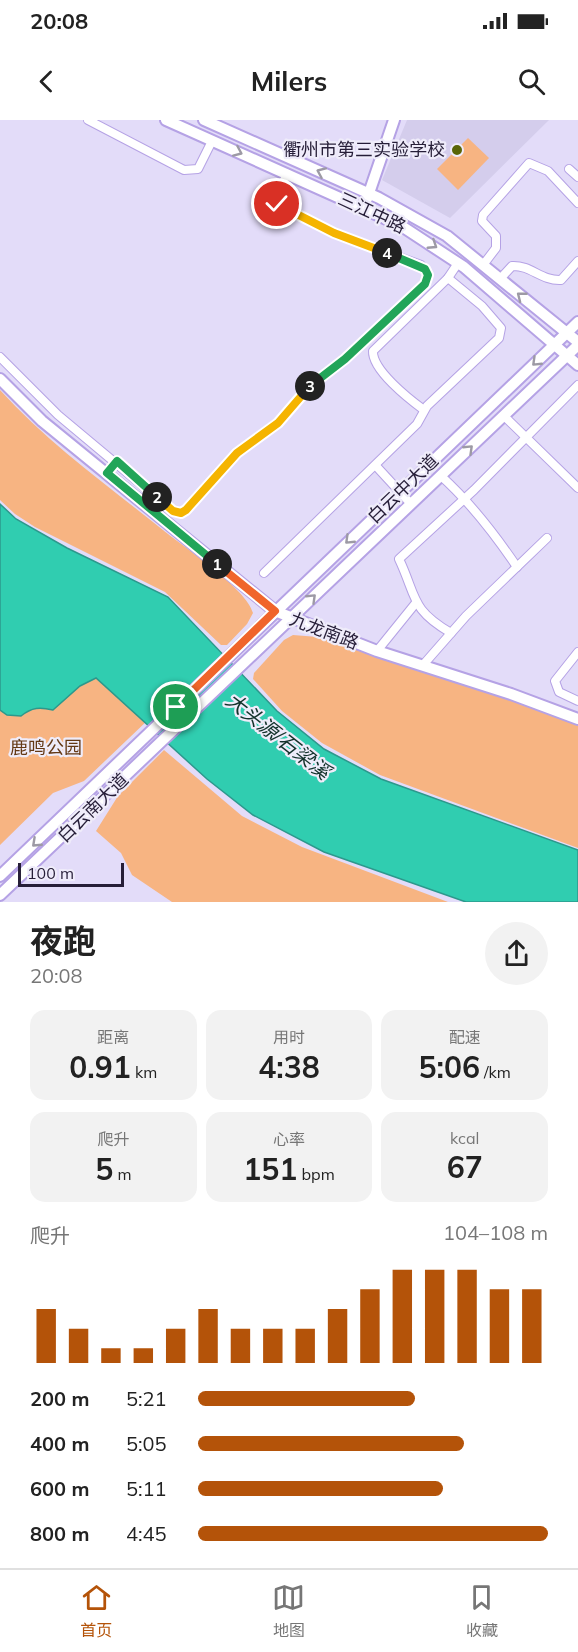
<!DOCTYPE html>
<html lang="zh">
<meta charset="utf-8">
<style>
body{margin:0;font-family:Mulish,"Noto Sans SC",sans-serif;background:#f2f2f2;color:#222;height:100vh;display:flex;flex-direction:column;font-size:22px;white-space:nowrap}
*{box-sizing:border-box;margin:0}
p{font-size:20px;color:#767676}
.icon{flex:none;width:33px;height:33px;fill:none;stroke:currentColor;stroke-width:2;stroke-linecap:round;stroke-linejoin:round}
.map{position:relative;height:782px;overflow:hidden}
.details{display:flex;flex-direction:column;background:#fff;flex:1}
.details>*{flex:none}
.scale{position:absolute;left:18px;bottom:15px;width:106px;box-sizing:border-box;padding-left:6px;border:3px solid #261e38;border-top:0;font-size:16px;line-height:21px;white-space:nowrap;color:#261e38;-webkit-text-stroke:4px #efecfa;paint-order:stroke}
.pin{position:absolute;display:grid;place-items:center;width:51px;height:51px;color:#fff;margin:-26px;border:3px solid #fff;border-radius:50%;box-shadow:0 2px 6px #0007}
.km{position:absolute;width:30px;height:30px;margin:-15px;border-radius:50%;background:#222;color:#fff;font-size:16px;line-height:30px;text-align:center}
.round{display:grid;place-items:center;flex:none;width:63px;height:63px;border-radius:32px;background:#f2f2f2}
.headline{display:flex;align-items:center;justify-content:space-between;height:102px;padding:0 30px}
h1{font-size:33px;font-weight:700;line-height:45px}
.metrics{display:grid;grid-template-columns:repeat(3,1fr);gap:9px;height:102px;padding:6px 30px}
.metrics div{display:grid;align-content:center;border-radius:15px;background:#f2f2f2;text-align:center}
.metrics b{font-size:30px;font-weight:700}
.metrics small{font-size:16px;font-weight:400}
.metrics p{font-size:16px}
.chart{height:168px;padding:12px 30px}
.chart p{display:flex;justify-content:space-between}
.chart svg{width:100%;height:108px;margin-top:6px;stroke:#b45309;stroke-width:6}
ul{padding:0 30px;list-style:none;font-size:20px}
li{display:grid;grid-template-columns:96px 72px 1fr;align-items:center;height:45px}
li i{height:15px;border-radius:8px;background:#b45309}
.status{display:flex;justify-content:space-between;align-items:center;height:42px;padding:0 30px;background:#fff;direction:ltr}
.status svg{height:16px;fill:currentColor}
header{display:flex;justify-content:space-between;align-items:center;height:78px;padding:0 30px;background:#fff;font-size:27px;font-weight:700}
.dock{display:flex;justify-content:space-around;align-items:center;height:84px;border-top:2px solid #e0e0e0;background:#fff;font-size:16px;color:#767676}
.dock a{display:grid;justify-items:center;gap:3px}
.dock .selected{color:#b45309}
.map>svg:first-child{display:block}
.built{fill:#d4cdec}
.green{fill:#f7b482}
.water{fill:#30cdb0;stroke:#2d988c;stroke-width:1.5}
.lines{fill:none;stroke-linecap:round;stroke-linejoin:round}
.street-casing{stroke:#b5a2e5;stroke-width:10}
.secondary-casing{stroke:#b5a2e5;stroke-width:14}
.street{stroke:#fff;stroke-width:8}
.secondary{stroke:#fff;stroke-width:10}
.oneway{stroke:#9d9aa5}
.split-1-casing{stroke:#fff;stroke-width:12}
.split-2-casing{stroke:#fff;stroke-width:12}
.split-3-casing{stroke:#fff;stroke-width:12}
.split-4-casing{stroke:#fff;stroke-width:12}
.split-5-casing{stroke:#fff;stroke-width:12}
.split-1{stroke:#f0652b;stroke-width:8}
.split-2{stroke:#22a559;stroke-width:8}
.split-3{stroke:#f5b400;stroke-width:8}
.split-4{stroke:#22a559;stroke-width:8}
.split-5{stroke:#f5b400;stroke-width:8}
.poi-dot{fill:#5a6506;stroke:#efecfa;stroke-width:2}
.labels{text-anchor:middle;stroke-width:4.5;stroke-linejoin:round;paint-order:stroke}
.poi-label{font-size:18px;fill:#261e38;stroke:#efecfa;text-anchor:end}
.street-label{font-size:18px;fill:#261e38;stroke:#efecfa}
.park-label{font-size:18px;fill:#643916;stroke:#efecfa}
.water-label{font-size:20px;font-style:italic;fill:#13322b;stroke:#efecfa}
</style>
<div class="status"><b>20:08</b><svg viewBox="0 0 49 12"><path d="M0 12V9h3v3zM5 12V6h3v6zM10 12V3h3v9zM15 12V0h3v12zM26 1h20v11H26zM47 4h2v5h-2z"/></svg></div>
<header><svg class="icon" aria-label="back" viewBox="0 0 24 24"><path d="M15 5l-7 7 7 7"/></svg>Milers<svg class="icon" aria-label="search" viewBox="0 0 24 24"><circle cx="10" cy="10" r="6"/><path d="M15 15l6 6"/></svg></header>
<div class="map">
<svg width="578" height="782" viewBox="0 0 578 782">
<rect width="100%" height="100%" fill="#e3dcf9"/>
<!-- built -->
<polygon class="built" points="407,0 549,0 450,98 382,60"/>
<!-- green -->
<g class="green">
<polygon points="468,18 489,38 458,70 437,49"/>
<path d="M0,270C48,323 108,366 163,410C184,427 247,469 253,493L247,504L227,525H221L165,472L35,407L15,394L0,380Z"/>
<polygon points="293,515 318,517 509,577 578,605 578,728 380,655 322,623 282,591 253,559 254,553 284,520"/>
<polygon points="98,554 149,599 84,661 53,673 0,725 0,584"/>
<polygon points="164,630 242,696 302,727 448,782 172,782 132,755 121,733 96,711 118,676"/>
</g>
<!-- water -->
<path class="water" d="M0,384L16,399L67,428L168,477L277,591L324,629L381,659L578,730V782H466L324,732L253,695L207,659L96,558L80,566L53,590C40,587 32,587 21,596L7,595L0,590Z"/>
<g class="lines">
<!-- street casing -->
<g class="street-casing">
<g id="street">
<polyline points="88,0 184,50 198,49 212,21"/>
<polyline points="569,49 578,57"/>
<polyline points="483,145 496,128 496,116 482,101 483,95 529,43 548,51 578,83"/>
<path d="M500,159L512,146C531,145 541,161 561,160L578,141"/>
<polyline points="0,237 58,295 173,391 181,393 186,390 237,333 277,303 311,265 345,239 425,164 428,155 421,145 334,113 277,84 277,71 288,54"/>
<path d="M424,290C409,279 372,250 373,231L448,158L458,143"/>
<polyline points="504,296 578,368"/>
<polyline points="376,346 411,384"/>
<path d="M441,356C471,383 494,413 517,447"/>
<polyline points="264,453 417,304 427,286 499,218 501,208 482,186 448,158"/>
<path d="M451,513C410,489 417,477 399,439L474,370L578,265"/>
<polyline points="377,531 415,484"/>
<polyline points="578,532 555,561 559,572 578,581"/>
<polyline points="423,545 466,496 547,418"/>
</g>
</g>
<!-- secondary casing -->
<g class="secondary-casing">
<g id="secondary">
<polyline points="166,0 400,105 464,147 578,245"/>
<polyline points="204,0 379,78 447,116 578,222"/>
<polyline points="367,79 394,0"/>
<polyline points="0,259 42,301 275,491 377,531 511,574 578,599"/>
<polyline points="0,756 578,202"/>
<polyline points="0,775 578,225"/>
</g>
</g>
<!-- street -->
<use href="#street" class="street"/>
<!-- secondary -->
<use href="#secondary" class="secondary"/>
</g>
<!-- one-way arrows -->
<defs><path id="oneway-chevron" d="M-2-3.5L2.5 0L-2 3.5" fill="none" stroke-width="1.6" stroke-linecap="round" stroke-linejoin="round" transform="scale(1.5)"/></defs>
<g class="oneway">
<use href="#oneway-chevron" transform="translate(238 32) rotate(24)"/>
<use href="#oneway-chevron" transform="translate(321 52) rotate(-156)"/>
<use href="#oneway-chevron" transform="translate(433 125) rotate(33)"/>
<use href="#oneway-chevron" transform="translate(521 176) rotate(-142)"/>
<use href="#oneway-chevron" transform="translate(536 242) rotate(136)"/>
<use href="#oneway-chevron" transform="translate(469 329) rotate(-44)"/>
<use href="#oneway-chevron" transform="translate(349 420) rotate(136)"/>
<use href="#oneway-chevron" transform="translate(312 478) rotate(-44)"/>
<use href="#oneway-chevron" transform="translate(36 723) rotate(137)"/>
</g>
<g class="lines">
<!-- split-1 casing -->
<g class="split-1-casing">
<polyline id="split-1" points="176,587 275,491 217,444"/>
</g>
<!-- split-2 casing -->
<g class="split-2-casing">
<polyline id="split-2" points="157,377 117,341 107,353 217,444"/>
</g>
<!-- split-3 casing -->
<g class="split-3-casing">
<polyline id="split-3" points="157,377 173,391 181,393 186,390 237,333 278,303 310,266"/>
</g>
<!-- split-4 casing -->
<g class="split-4-casing">
<polyline id="split-4" points="310,266 345,239 425,164 428,155 425,149 387,133"/>
</g>
<!-- split-5 casing -->
<g class="split-5-casing">
<polyline id="split-5" points="277,84 334,113 387,133"/>
</g>
<!-- split-1 -->
<use href="#split-1" class="split-1"/>
<!-- split-2 -->
<use href="#split-2" class="split-2"/>
<!-- split-3 -->
<use href="#split-3" class="split-3"/>
<!-- split-4 -->
<use href="#split-4" class="split-4"/>
<!-- split-5 -->
<use href="#split-5" class="split-5"/>
</g>
<!-- markers -->
<circle class="poi-dot" cx="457" cy="30" r="6"/>
<g class="labels">
<!-- poi labels -->
<g class="poi-label">
<text x="445" y="36">衢州市第三实验学校</text>
</g>
<!-- street labels -->
<g class="street-label">
<text transform="translate(372 93) rotate(25)" y="6">三江中路</text>
<text transform="translate(403 369) rotate(-44)" y="6">白云中大道</text>
<text transform="translate(324 511) rotate(21)" y="6">九龙南路</text>
<text transform="translate(93 688) rotate(-44)" y="6">白云南大道</text>
</g>
<!-- park labels -->
<g class="park-label">
<text x="46" y="634">鹿鸣公园</text>
</g>
<!-- water labels -->
<g class="water-label">
<text transform="translate(278 616) rotate(38)" y="7">大头源/石梁溪</text>
</g>
</g>
</svg>
<div class="scale">100 m</div>
<div class="pin" style="left:176px;top:587px;background:#1e9e55"><svg class="icon" aria-label="arrive" viewBox="0 0 24 24"><path d="M6 21V4h12l-3 4 3 4H6"/></svg></div>
<div class="pin" style="left:277px;top:84px;background:#d93025"><svg class="icon" aria-label="check" viewBox="0 0 24 24"><path d="M5 12l5 5 9-10"/></svg></div>
<b class="km" style="left:217px;top:444px">1</b>
<b class="km" style="left:157px;top:377px">2</b>
<b class="km" style="left:310px;top:266px">3</b>
<b class="km" style="left:387px;top:133px">4</b>
</div>
<section class="details">
<div class="headline"><div><h1>夜跑</h1><p>20:08</p></div><a class="round"><svg class="icon" aria-label="share" viewBox="0 0 24 24"><path d="M12 15V3M7 8l5-5 5 5M5 13v7h14v-7"/></svg></a></div>
<div class="metrics">
<div><p>距离</p><b>0.91<small> km</small></b></div>
<div><p>用时</p><b>4:38</b></div>
<div><p>配速</p><b>5:06<small> /km</small></b></div>
</div>
<div class="metrics">
<div><p>爬升</p><b>5<small> m</small></b></div>
<div><p>心率</p><b>151<small> bpm</small></b></div>
<div><p>kcal</p><b>67</b></div>
</div>
<div class="chart"><p><span>爬升</span>104–108 m</p>
<svg viewBox="0 0 160 44" preserveAspectRatio="none"><path d="M5 44V22M15 44V30M25 44V38M35 44V38M45 44V30M55 44V22M65 44V30M75 44V30M85 44V30M95 44V22M105 44V14M115 44V6M125 44V6M135 44V6M145 44V14M155 44V14"/></svg>
</div>
<ul>
<li><b>200 m</b>5:21<i style="width:62%"></i></li>
<li><b>400 m</b>5:05<i style="width:76%"></i></li>
<li><b>600 m</b>5:11<i style="width:70%"></i></li>
<li><b>800 m</b>4:45<i style="width:100%"></i></li>
</ul>
</section>
<nav class="dock">
<a class="selected"><svg class="icon" aria-label="home" viewBox="0 0 24 24"><path d="M3 11l9-7 9 7M6 9v11h12V9"/></svg>首页</a>
<a><svg class="icon" aria-label="map" viewBox="0 0 24 24"><path d="M3 6l6-2 6 2 6-2v14l-6 2-6-2-6 2zM9 4v14M15 6v14"/></svg>地图</a>
<a><svg class="icon" aria-label="saved" viewBox="0 0 24 24"><path d="M7 4h10v16l-5-4-5 4z"/></svg>收藏</a>
</nav>
